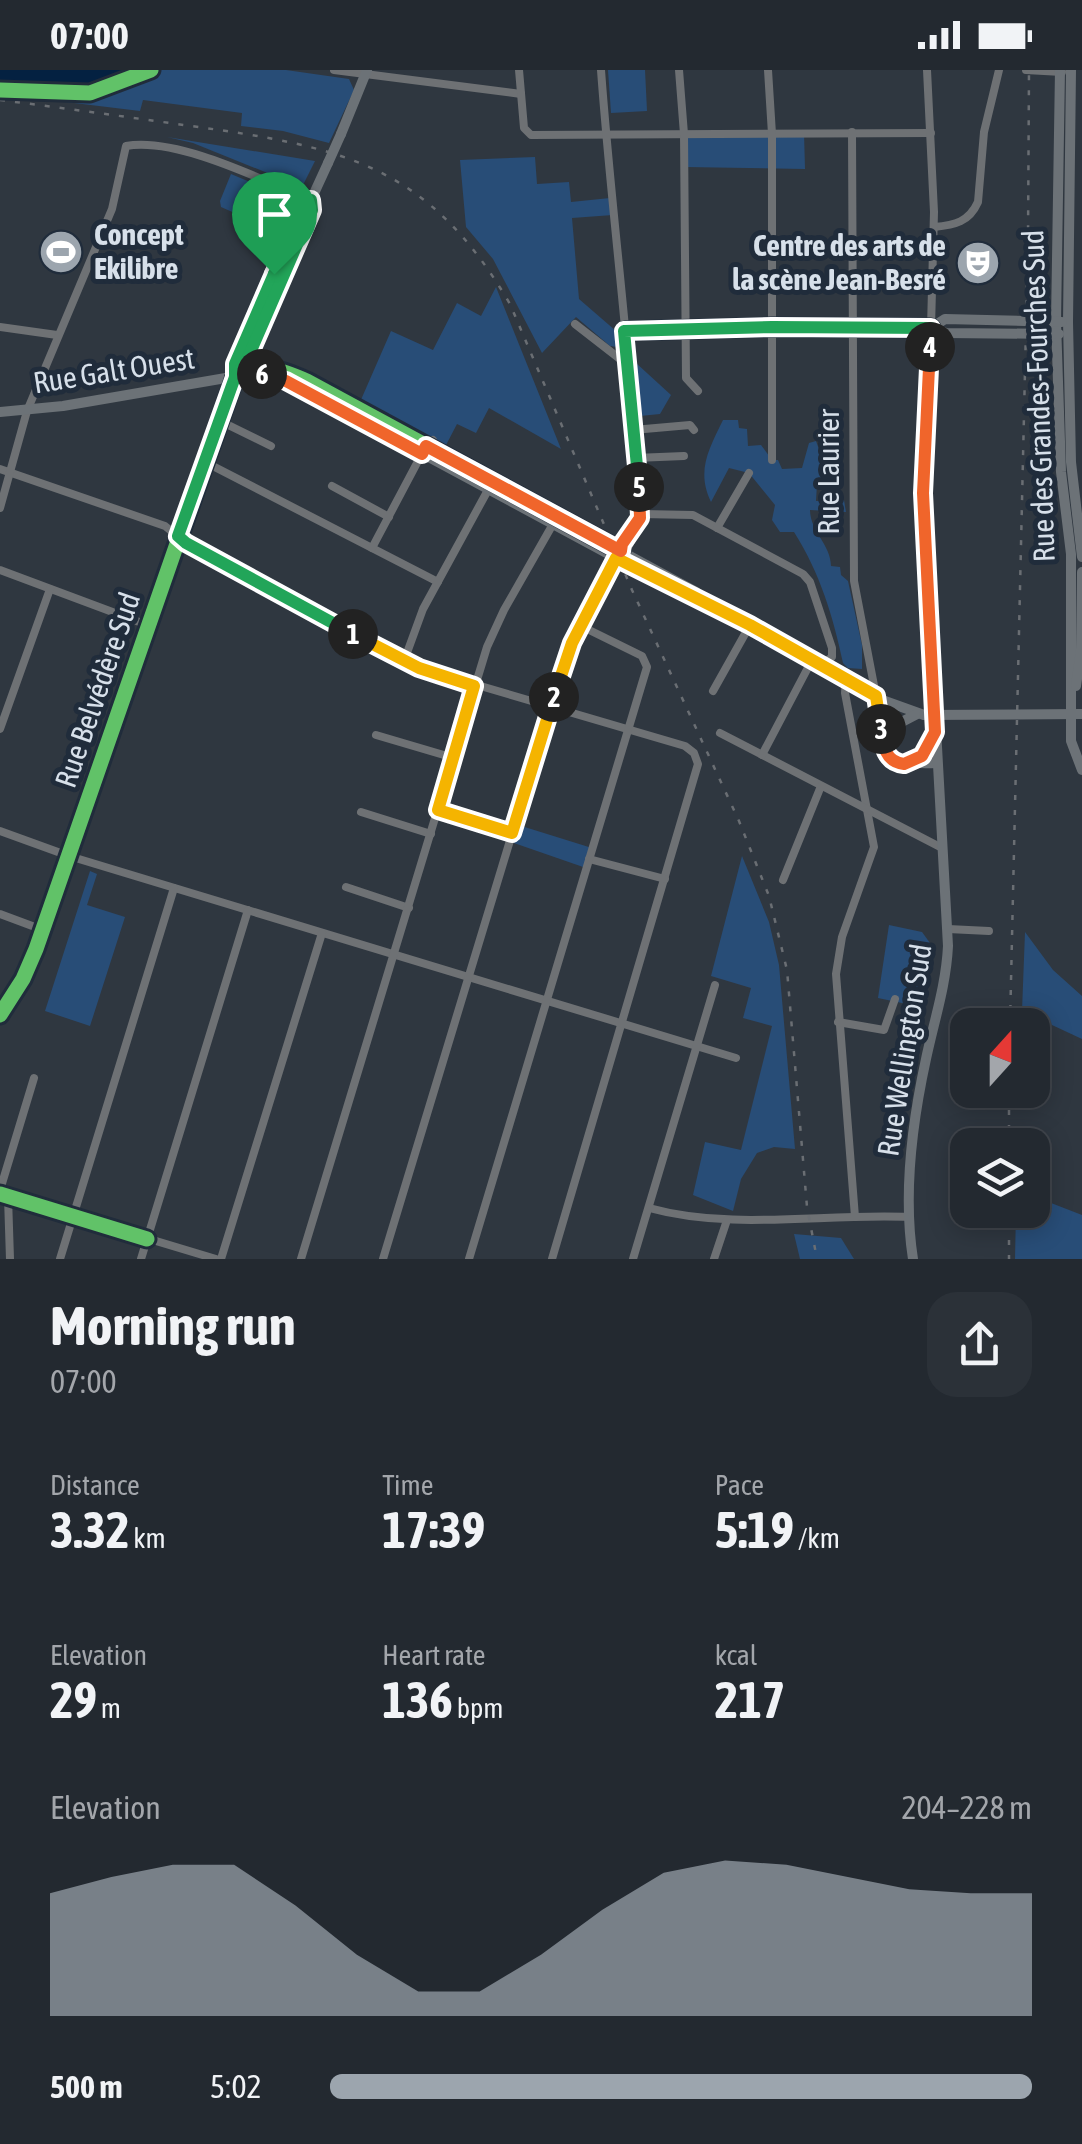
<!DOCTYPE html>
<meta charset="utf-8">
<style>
body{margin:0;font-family:"Asap Condensed",sans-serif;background:#2b3138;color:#f1f3f6;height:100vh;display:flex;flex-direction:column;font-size:38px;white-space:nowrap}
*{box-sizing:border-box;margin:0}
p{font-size:32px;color:#a3a6ab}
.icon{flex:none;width:55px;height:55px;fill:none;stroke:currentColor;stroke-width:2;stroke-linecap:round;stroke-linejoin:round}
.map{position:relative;height:1189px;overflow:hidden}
.side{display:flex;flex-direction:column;background:#232930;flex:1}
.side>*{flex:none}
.needle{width:65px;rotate:21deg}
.buttons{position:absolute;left:950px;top:938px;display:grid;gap:20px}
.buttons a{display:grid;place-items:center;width:100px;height:100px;border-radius:20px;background:#232930;box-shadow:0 5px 25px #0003,0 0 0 2px #40454c;font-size:50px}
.pin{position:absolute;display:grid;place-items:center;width:85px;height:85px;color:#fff;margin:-102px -42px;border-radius:50% 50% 50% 0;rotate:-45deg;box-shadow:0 0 10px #0007}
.pin .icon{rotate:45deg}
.km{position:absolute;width:50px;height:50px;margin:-25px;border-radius:50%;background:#222;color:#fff;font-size:28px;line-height:50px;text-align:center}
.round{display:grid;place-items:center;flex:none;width:105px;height:105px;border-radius:30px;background:#2b3138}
.head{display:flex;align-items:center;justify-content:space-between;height:170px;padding:0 50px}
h1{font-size:55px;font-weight:700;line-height:75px}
.stats{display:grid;grid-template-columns:repeat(3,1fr);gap:15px;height:170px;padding:10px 50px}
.stats div{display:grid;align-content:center}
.stats b{font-size:50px;font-weight:700}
.stats small{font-size:28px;font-weight:400}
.stats p{font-size:28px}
.chart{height:280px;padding:20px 50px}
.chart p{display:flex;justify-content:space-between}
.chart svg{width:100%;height:180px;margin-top:10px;fill:#9ca5ae;opacity:.7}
ul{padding:0 50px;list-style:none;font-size:32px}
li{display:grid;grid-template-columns:160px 120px 1fr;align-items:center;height:75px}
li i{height:25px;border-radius:12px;background:#9ca5ae}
.status{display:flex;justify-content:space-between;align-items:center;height:70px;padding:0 50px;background:#232930;direction:ltr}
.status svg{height:28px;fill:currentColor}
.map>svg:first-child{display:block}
.green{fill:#284d77}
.water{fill:#042141}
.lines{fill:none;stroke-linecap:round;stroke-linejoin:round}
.minor{stroke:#6e7174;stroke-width:8}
.major{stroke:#6c7277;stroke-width:10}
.rail{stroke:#6a6e73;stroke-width:2.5;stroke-dasharray:5 10;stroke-linecap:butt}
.major-bridge{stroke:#6c7277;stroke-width:10}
.cycleway-casing{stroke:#202c3b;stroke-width:21}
.cycleway{stroke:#61c268;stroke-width:15}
.split-1-casing{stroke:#fff;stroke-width:20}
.split-2-casing{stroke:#fff;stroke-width:20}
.split-3-casing{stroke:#fff;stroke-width:20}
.split-4-casing{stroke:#fff;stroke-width:20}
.split-5-casing{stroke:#fff;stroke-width:20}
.split-6-casing{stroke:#fff;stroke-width:20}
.split-7-casing{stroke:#fff;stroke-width:20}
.split-1{stroke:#22a559;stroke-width:12}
.split-2{stroke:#f5b400;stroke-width:12}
.split-3{stroke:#f5b400;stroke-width:12}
.split-4{stroke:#f0652b;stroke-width:12}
.split-5{stroke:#22a559;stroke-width:12}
.split-6{stroke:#f0652b;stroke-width:12}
.split-7{stroke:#22a559;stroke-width:12}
.labels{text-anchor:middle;stroke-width:10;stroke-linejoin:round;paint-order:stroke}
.poi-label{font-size:30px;font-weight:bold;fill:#d7e0ea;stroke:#202c3b;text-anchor:start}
.street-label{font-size:30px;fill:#d7e0ea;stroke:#202c3b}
</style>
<div class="status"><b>07:00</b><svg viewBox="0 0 49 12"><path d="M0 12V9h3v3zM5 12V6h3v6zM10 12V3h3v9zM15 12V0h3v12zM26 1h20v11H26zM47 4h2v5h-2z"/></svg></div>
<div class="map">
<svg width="1082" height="1189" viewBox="0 0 1082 1189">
<rect width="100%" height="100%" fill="#2f3740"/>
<!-- green -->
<g class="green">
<polygon points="126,0 286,0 349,9 354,20 329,73 283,61 241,56 242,43 143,30 140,41 0,24 0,17 84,20 95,18"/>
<polygon points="608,0 645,0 647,41 611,43"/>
<polygon points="804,63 805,99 685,97 684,64"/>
<polygon points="167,67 315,91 302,117 193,73"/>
<polygon points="535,87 537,114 569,112 571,132 610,128 613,145 572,148 579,229 616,261 617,277 610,276 576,247 542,283 493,189 466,157 460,90"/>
<polygon points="231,104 297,132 284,165 221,137 220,131"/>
<polygon points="496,217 561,379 489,338 476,363 457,354 445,377 360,332 391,261 433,280 457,233 481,246"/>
<polygon points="636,293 671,325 660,344 640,346"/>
<path d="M723,350H738L739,358L747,359L748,376L761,375L772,390H778L782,399L802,398L809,373L816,371L820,382L821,410L817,414L816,431L844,430L846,442L810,440C810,461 831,475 831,496L840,497L841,505L848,511L862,575V599L848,598L843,593C833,546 820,503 794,462H780L772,450L775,435L749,403L729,398L711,432C696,401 709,379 723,350Z"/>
<polygon points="515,754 592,778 586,798 511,772"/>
<polygon points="742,786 769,852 779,895 795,1079 774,1077 757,1083 741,1109 733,1141 693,1125 705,1072 741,1080 772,956 743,948 751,918 711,906"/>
<polygon points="90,801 97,804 87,835 125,847 90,956 45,941"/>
<polygon points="889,855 922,862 930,873 921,937 878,928"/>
<polygon points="1025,862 1053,900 1082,926 1082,969 1022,941"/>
<polygon points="1033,1126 1082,1145 1082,1189 1015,1189 1016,1140 1032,1140"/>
<polygon points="794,1164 841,1168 854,1189 800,1189"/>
</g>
<!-- water -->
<polygon class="water" points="0,0 126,0 95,18 84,20 0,17"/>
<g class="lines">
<!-- minor -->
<g class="minor">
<polyline points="334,0 521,24"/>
<polyline points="519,0 524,58 531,65 931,63"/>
<polyline points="679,0 684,64 686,308 698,321"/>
<polyline points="768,0 772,64 772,390"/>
<polyline points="1026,0 1062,2"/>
<polyline points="852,62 854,511 876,626"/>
<path d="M934,157C955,155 969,152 978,132L984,62L999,0"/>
<polyline points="575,254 629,296"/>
<polyline points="0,257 57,265"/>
<polyline points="625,261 772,257 931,258 934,142 927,0"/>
<polyline points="218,350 271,376"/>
<polyline points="633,360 690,355 694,360"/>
<polyline points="635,388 684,386"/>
<polyline points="203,391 438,512"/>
<polyline points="0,399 165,456 186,473 419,598 685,676 694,683 698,694 552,1189"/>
<polyline points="332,416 389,447"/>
<path d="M0,438L27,341L112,139L126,76C178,67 262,110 311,130"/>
<polyline points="641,444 693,445 803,504 810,512 832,578 832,587 821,595"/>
<polyline points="717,458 749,403"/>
<polyline points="372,478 426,376 433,370"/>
<polyline points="621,481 633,453 638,451"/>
<polyline points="0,500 150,556"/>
<polyline points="404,591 423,539 488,420"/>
<polyline points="846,609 845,623 874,777 842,867 836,904 855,1147"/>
<polyline points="713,621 750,555"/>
<polyline points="0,659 50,519"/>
<polyline points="720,663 942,778"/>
<polyline points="376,665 454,688"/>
<polyline points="762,685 812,590"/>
<polyline points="438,740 513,763"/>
<polyline points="361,742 431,764"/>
<polyline points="0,761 69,786 736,988"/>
<polyline points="589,789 665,809"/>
<polyline points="783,810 821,716"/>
<polyline points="346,817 409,838"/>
<polyline points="0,844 43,860"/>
<polyline points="948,859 989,861"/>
<polyline points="0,945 23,909 36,879 235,307"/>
<polyline points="838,952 884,960 895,929"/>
<polyline points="0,1120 34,1008"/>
<polyline points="0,1124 216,1189"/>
<polyline points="8,1127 10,1189"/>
<path d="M649,1138C733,1161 823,1143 909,1147"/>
<polyline points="60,1189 174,818"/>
<polyline points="141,1189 248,840"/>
<polyline points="221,1189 322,863"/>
<polyline points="301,1189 487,577 504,540 553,454"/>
<path d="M383,1189L566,586L616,488L628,477L639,457C634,305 612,152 601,0"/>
<polyline points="469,1189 647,597 642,586 581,556"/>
<polyline points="633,1189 715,915"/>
<polyline points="714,1189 727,1150"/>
</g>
<!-- major -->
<g class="major">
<polyline points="1060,0 1056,252 1061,402 1071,484 1071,671 1082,700"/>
<polyline points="1071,0 1068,252 1071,392 1082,487"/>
<polyline points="341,64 367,0"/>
<polyline points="931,258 945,249 1062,252"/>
<polyline points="931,258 946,263 1059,264"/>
<polyline points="249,299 269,297 307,311 696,522"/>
<polyline points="238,303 246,292 312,140 311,130"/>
<polyline points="235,307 235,293 243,273 300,143 311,130 328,93"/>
<polyline points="0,342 63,336 249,304 278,308 310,323 666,515 750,555"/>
<polyline points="745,552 885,631 924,645"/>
<polyline points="1076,616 1081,580 1082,502"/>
<path d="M876,626C884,683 872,695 937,693"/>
<polyline points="883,673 894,656 917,644"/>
<polyline points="910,692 929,679 934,665"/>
<path d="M913,1189C903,1125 912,1053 926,989C934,951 946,916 948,876L923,423L931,258"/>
</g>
<!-- rail -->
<g class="rail">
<path d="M0,30C64,38 127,47 191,56C342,77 428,94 510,234L632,520L739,751L769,826L787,900L807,1137L817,1189"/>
<polyline points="1010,955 1028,170 1029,0"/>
<polyline points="1009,1075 1009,1020"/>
<polyline points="1009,1140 1009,1189"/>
</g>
<!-- major-bridge -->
<g class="major-bridge">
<polyline points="328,93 341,64"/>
<polyline points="924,645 1082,644"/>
</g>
<!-- cycleway casing -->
<g class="cycleway-casing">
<g id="cycleway">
<polyline points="0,20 90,23 151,0"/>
<polyline points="625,261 772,257 931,258"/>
<path d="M235,307C261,292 280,299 307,311L621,481"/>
<polyline points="0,945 23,909 36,879 235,307"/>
<polyline points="0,1124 147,1169"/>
</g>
</g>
<!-- cycleway -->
<use href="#cycleway" class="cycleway"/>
</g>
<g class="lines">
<!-- split-1 casing -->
<g class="split-1-casing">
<polyline id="split-1" points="274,204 235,294 235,307 178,466 186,473 353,564"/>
</g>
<!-- split-2 casing -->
<g class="split-2-casing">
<polyline id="split-2" points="353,564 419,598 474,616 438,740 512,763 554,627"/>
</g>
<!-- split-3 casing -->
<g class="split-3-casing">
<polyline id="split-3" points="554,627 572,573 616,488 750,555 876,626 881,659"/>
</g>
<!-- split-4 casing -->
<g class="split-4-casing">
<path id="split-4" d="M881,659C883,675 885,692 904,694L922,686L935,662L923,423L930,277"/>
</g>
<!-- split-5 casing -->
<g class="split-5-casing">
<polyline id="split-5" points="639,417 624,261 772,257 931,258 930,277"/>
</g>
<!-- split-6 casing -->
<g class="split-6-casing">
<polyline id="split-6" points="262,304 286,311 422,384 426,376 621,481 622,474 640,448 639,417"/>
</g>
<!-- split-7 casing -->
<g class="split-7-casing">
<polyline id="split-7" points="262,304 235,307 246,292 312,140 311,130 304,136 274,204"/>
</g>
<!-- split-1 -->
<use href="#split-1" class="split-1"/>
<!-- split-2 -->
<use href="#split-2" class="split-2"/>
<!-- split-3 -->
<use href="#split-3" class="split-3"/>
<!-- split-4 -->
<use href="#split-4" class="split-4"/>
<!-- split-5 -->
<use href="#split-5" class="split-5"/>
<!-- split-6 -->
<use href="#split-6" class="split-6"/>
<!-- split-7 -->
<use href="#split-7" class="split-7"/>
</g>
<!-- icons -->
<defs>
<g id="stadium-disc" transform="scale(2.25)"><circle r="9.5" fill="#9ca5ae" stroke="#202c3b"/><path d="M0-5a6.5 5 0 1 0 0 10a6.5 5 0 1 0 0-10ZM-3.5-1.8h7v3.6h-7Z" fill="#fff"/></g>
<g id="theatre-disc" transform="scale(2.25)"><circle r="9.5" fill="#9ca5ae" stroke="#202c3b"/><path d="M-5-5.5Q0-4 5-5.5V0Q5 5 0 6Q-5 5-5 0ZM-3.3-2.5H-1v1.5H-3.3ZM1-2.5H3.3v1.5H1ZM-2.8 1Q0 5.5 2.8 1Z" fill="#fff"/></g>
</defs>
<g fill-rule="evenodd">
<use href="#stadium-disc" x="61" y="182"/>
<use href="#theatre-disc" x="978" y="193"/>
</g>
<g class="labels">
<!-- poi labels -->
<g class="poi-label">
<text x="94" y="175">Concept<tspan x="94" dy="34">Ekilibre</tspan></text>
<text x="946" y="186" text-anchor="end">Centre des arts de<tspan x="946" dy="34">la scène Jean-Besré</tspan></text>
</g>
<!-- street labels -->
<g class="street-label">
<text transform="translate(114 301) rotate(-9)" y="10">Rue Galt Ouest</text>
<text transform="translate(1039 326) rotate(-92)" y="10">Rue des Grandes-Fourches Sud</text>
<text transform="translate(829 402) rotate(-90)" y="10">Rue Laurier</text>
<text transform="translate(98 620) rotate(-71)" y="10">Rue Belvédère Sud</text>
<text transform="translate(905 980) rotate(-81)" y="10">Rue Wellington Sud</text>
</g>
</g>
</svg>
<div class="buttons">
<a><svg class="needle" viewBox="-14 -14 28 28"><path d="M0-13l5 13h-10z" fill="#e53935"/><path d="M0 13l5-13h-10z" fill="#a3a6ab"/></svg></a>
<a><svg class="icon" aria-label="layers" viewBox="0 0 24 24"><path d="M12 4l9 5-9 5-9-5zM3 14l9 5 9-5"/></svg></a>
</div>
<div class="pin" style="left:274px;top:204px;background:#1e9e55"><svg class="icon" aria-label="arrive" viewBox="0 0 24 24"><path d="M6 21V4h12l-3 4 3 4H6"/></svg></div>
<b class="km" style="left:353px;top:564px">1</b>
<b class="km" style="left:554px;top:627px">2</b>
<b class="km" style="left:881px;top:659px">3</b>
<b class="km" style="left:930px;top:277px">4</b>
<b class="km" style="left:639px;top:417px">5</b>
<b class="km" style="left:262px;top:304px">6</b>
</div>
<section class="side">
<div class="head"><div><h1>Morning run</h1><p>07:00</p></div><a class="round"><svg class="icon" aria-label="share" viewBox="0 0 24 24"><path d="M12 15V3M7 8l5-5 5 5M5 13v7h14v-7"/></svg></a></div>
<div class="stats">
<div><p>Distance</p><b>3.32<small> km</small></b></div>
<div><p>Time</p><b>17:39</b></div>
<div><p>Pace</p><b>5:19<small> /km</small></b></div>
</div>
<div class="stats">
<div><p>Elevation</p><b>29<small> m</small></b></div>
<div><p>Heart rate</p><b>136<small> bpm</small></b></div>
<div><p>kcal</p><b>217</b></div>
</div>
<div class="chart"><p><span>Elevation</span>204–228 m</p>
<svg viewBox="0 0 160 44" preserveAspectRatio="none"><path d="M0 44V14L10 10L20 7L30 7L40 17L50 29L60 38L70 38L80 29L90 18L100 9L110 6L120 7L130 10L140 13L150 14L160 14V44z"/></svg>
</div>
<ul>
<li><b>500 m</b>5:02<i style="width:100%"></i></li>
</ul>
</section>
